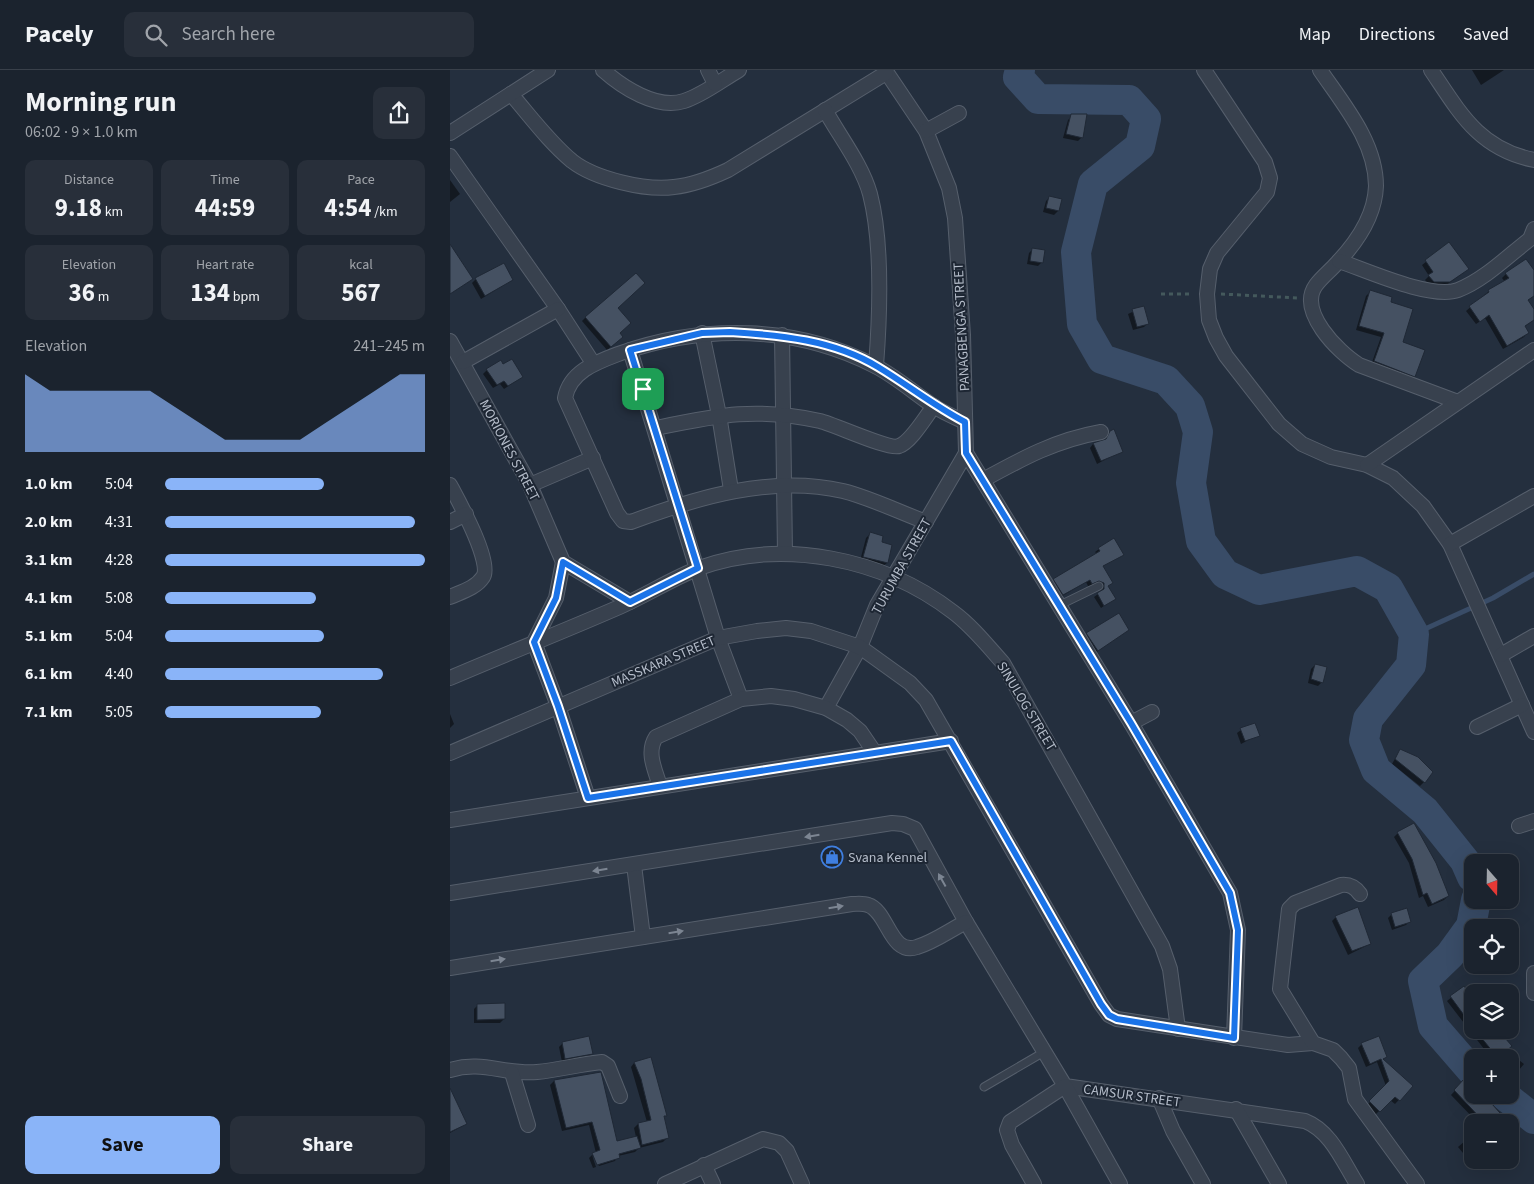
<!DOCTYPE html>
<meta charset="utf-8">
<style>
body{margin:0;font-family:"Source Sans 3",sans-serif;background:#282f3a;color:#f1f3f6;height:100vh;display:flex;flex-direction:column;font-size:19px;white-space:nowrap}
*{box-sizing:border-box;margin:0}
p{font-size:16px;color:#a0a4aa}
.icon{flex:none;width:28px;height:28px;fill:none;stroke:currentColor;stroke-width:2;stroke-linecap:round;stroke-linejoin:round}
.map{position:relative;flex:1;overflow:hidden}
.drawer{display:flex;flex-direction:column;background:#1b232e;width:450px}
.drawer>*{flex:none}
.needle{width:32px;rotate:160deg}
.buttons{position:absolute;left:1014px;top:784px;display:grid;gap:10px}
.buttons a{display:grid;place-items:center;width:55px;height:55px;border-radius:10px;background:#1b232e;box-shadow:0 5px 20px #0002,0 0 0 1px #39404a;font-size:25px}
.pin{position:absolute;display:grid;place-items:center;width:42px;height:42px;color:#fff;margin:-21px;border-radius:10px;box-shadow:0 2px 8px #0006}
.round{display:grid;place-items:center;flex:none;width:52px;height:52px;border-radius:10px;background:#282f3a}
.overview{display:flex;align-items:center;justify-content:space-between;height:85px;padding:0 25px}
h1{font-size:28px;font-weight:700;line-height:38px}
.stats{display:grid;grid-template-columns:repeat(3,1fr);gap:8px;height:85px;padding:5px 25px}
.stats div{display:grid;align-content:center;border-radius:10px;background:#282f3a;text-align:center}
.stats b{font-size:25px;font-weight:700}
.stats small{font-size:14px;font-weight:400}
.stats p{font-size:14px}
.chart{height:140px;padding:10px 25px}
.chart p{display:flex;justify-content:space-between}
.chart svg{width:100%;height:90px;margin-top:5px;fill:#8ab4f8;opacity:.7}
.button{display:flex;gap:10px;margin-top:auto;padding:10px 25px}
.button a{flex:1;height:58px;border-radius:10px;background:#8ab4f8;color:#111;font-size:20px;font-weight:700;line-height:58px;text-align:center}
.button a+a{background:#282f3a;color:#f1f3f6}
ul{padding:0 25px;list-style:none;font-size:16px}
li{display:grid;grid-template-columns:80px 60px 1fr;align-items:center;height:38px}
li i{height:12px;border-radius:6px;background:#8ab4f8}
header{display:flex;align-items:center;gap:30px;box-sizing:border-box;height:70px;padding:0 25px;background:#1b232e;border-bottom:1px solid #39404a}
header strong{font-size:24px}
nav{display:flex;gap:28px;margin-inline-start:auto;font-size:18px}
.search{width:350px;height:45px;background:#282f3a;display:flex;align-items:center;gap:12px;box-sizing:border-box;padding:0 18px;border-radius:10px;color:#a0a4aa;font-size:19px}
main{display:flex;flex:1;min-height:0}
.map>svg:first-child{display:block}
.shadow{fill:#0007}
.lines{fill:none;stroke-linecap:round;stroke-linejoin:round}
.stream{stroke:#394c67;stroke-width:5}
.river{stroke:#394c67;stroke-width:30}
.building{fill:#455162;stroke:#1f2835}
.lane-casing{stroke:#565f6c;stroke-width:9}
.street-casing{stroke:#565f6c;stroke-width:16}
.path{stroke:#44595c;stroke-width:3;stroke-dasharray:4 4;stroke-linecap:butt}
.lane{stroke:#38414e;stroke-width:7}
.street{stroke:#38414e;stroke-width:14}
.oneway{fill:#7c8592}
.route-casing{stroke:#fff;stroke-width:10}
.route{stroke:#1a73e8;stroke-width:6}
.labels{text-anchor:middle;stroke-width:4;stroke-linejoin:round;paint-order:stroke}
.street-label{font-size:14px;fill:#b4bcc9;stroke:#1d2633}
.poi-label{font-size:14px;fill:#b4bcc9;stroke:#1d2633;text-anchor:start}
</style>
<header>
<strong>Pacely</strong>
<div class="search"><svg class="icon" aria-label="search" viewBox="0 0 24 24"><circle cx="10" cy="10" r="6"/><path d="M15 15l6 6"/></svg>Search here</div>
<nav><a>Map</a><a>Directions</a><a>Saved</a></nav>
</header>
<main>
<section class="drawer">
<div class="overview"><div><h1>Morning run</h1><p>06:02 · 9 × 1.0 km</p></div><a class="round"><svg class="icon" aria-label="share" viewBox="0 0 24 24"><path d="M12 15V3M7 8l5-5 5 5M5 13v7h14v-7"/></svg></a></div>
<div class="stats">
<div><p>Distance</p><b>9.18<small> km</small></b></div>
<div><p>Time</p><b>44:59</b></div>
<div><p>Pace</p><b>4:54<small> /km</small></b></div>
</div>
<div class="stats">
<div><p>Elevation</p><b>36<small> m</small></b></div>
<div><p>Heart rate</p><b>134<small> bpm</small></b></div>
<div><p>kcal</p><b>567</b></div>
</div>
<div class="chart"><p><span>Elevation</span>241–245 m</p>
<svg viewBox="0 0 160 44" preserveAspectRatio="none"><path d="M0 44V6L10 14L20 14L30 14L40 14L50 14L60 22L70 30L80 38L90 38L100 38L110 38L120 30L130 22L140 14L150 6L160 6V44z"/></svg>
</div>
<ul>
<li><b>1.0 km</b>5:04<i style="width:61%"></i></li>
<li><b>2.0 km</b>4:31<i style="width:96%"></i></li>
<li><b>3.1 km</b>4:28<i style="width:100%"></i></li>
<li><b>4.1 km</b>5:08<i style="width:58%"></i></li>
<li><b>5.1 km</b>5:04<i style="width:61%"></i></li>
<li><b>6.1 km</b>4:40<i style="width:84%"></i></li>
<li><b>7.1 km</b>5:05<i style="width:60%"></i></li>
</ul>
<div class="button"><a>Save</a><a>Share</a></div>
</section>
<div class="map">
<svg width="1084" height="1114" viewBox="0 0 1084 1114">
<rect width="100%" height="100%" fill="#242f3e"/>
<!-- shadow -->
<g class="shadow">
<polygon points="1022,0 1054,0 1031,15"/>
<polygon points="622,46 632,67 628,71 613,68 618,50"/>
<polygon points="0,110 10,124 0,132"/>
<polygon points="600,127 608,141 604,145 593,142 596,131"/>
<polygon points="999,174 1013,203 995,216 980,216 975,210 979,206 972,195"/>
<polygon points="583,179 592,192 588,196 577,194 579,183"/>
<polygon points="1084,202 1084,226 1077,231 1084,242 1084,250 1074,257 1077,263 1074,267 1053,279 1035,248 1026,254 1016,241 1039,221 1055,212 1052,208 1056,204"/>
<polygon points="26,209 62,210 31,229 22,213"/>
<polygon points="920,222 939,233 951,273 964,306 960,310 921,295 931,267 906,260 916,226"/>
<polygon points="693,237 698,253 694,257 683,260 678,244"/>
<polygon points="167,238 168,271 157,280 132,251 136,247"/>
<polygon points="53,296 72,307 54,319 50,314 43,318 33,304 37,300"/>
<polygon points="660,362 672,381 647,394 640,378 643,374 654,371"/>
<polygon points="420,464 430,473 437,493 433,496 410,491 416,468"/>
<polygon points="649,479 672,484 652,497 661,513 657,517 664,529 651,538 644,527 651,522 648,514 638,516 636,512 609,528 600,513 647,484 645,482"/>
<polygon points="673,563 644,584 634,568 637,564"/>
<polygon points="865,595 872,612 868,616 858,613 861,599"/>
<polygon points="0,644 4,654 0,658"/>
<polygon points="791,660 808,665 791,674 787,663"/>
<polygon points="950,680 974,712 970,716 942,694"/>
<polygon points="948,763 998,826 994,830 978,837 973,826 969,828 959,793 944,767"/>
<polygon points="942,844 960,851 956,855 942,860 938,848"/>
<polygon points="886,847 920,874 898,885 882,851"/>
<polygon points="1014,917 1022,928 1022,960 1048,960 1056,980 1074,994 1063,1007 1060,1005 1060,988 1041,988 997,931"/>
<polygon points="28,935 54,949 50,953 24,953 24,939"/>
<polygon points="113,973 142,984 138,988 112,992 109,977"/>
<polygon points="912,974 936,987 932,990 961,1017 945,1034 940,1030 925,1045 916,1036 936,1016 927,992 916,997 908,978"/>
<polygon points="184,993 215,1045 213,1048 217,1068 213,1072 189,1078 185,1082 168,1086 165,1091 149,1096 142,1085 146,1083 139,1055 112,1061 100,1015 104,1011 166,1073 186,1067 184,1058 188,1054 197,1052 181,997"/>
<polygon points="1014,1011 1022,1018 1022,1025 1031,1025 1056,1052 1027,1052 1001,1025"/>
<polygon points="0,1020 16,1054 0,1063"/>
<polygon points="1022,1065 1022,1086 1018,1089 1008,1077"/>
<polygon points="142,1085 146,1097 143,1098 139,1088"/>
</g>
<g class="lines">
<!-- stream -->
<polyline class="stream" points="964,564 1043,528 1084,504"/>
<!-- river -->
<g class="river">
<polyline points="570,0 568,7 588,29 679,30 696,49 690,76 643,114 626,182 632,254 652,289 716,310 740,336 748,362 741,413 751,471 775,504 809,520 907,501 938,518 964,564 961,595 918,649 914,670 926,700 975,741 1015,791 1022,807"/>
<polyline points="1022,1001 983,956 973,911 1000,885 1021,856 1026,830"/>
<polyline points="1054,1025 1084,1049"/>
</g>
</g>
<!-- building -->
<g class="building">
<polygon points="621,44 637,44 633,68 616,64"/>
<polygon points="599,126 612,129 609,141 596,138"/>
<polygon points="999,172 1019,199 1000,212 984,212 978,205 983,202 975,190"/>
<polygon points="0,174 23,209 0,224"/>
<polygon points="582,178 595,180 593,193 580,191"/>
<polygon points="1076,189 1084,200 1084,226 1078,230 1084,239 1084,250 1075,256 1079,263 1057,276 1039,245 1030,252 1019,236 1039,222 1038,220 1059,208 1055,203"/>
<polygon points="54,193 63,210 35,226 25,208"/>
<polygon points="186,203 195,213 168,238 181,253 170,263 173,267 161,277 135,247"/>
<polygon points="920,220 942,227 941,232 963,239 953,272 975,280 965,307 924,291 934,263 909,256"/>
<polygon points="694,236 699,254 687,257 682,239"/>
<polygon points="62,289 73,307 58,316 54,311 47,315 36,299 51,290 53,294"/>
<polygon points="664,359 673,382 651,391 643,373 656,369 660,361"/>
<polygon points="420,462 433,466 432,472 442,475 438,493 413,487"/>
<polygon points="664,468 674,485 653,496 663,513 658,516 666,529 654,536 647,523 654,519 654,513 649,511 642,514 640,510 613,525 603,509 650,481 648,478"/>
<polygon points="669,543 679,560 648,581 636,563"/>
<polygon points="865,594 877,597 873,613 861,609"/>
<polygon points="805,653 810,666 795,671 790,658"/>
<polygon points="950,679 968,687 983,702 975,713 945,689"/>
<polygon points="964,753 986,793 999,826 982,834 977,823 973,825 962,789 947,762"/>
<polygon points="908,837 921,874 902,881 885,846"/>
<polygon points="957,838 961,852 945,857 941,843"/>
<polygon points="1014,916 1022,927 1022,956 1000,926"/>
<polygon points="55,933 55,949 27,950 27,934"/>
<polygon points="1025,960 1048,960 1062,976 1048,988"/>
<polygon points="139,966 143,984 115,989 112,972"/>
<polygon points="929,966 937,987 933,989 963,1016 950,1031 945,1027 930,1042 919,1031 939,1011 931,989 920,994 911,973"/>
<polygon points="201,987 217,1046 214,1046 219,1068 192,1075 188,1053 201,1050 191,1009 184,992"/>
<polygon points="151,1002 167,1071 187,1066 191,1078 169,1084 170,1088 147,1095 142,1083 150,1080 142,1052 116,1058 104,1010"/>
<polygon points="1014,1009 1022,1017 1022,1025 1034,1025 1058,1052 1034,1052 1004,1020"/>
<polygon points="0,1018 17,1054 0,1062"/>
</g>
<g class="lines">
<!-- lane casing -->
<g class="lane-casing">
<g id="lane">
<polyline points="610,535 649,516"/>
<polyline points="534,1017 594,982"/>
</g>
</g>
<!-- street casing -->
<g class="street-casing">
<g id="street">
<path d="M153,0C172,17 207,40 234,31C253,25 272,10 289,0"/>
<polyline points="258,0 265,14"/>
<polyline points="435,0 476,61 499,118 505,148 513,265 516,383 681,653 780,823 788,860 784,968"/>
<polyline points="754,0 815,92 820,108 817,122 767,183 760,199 757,224 759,250 766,268 776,286 829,354 852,374 881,387 917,395 943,408 973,436 1000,474 1084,662"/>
<path d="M870,0C893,34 926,72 926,116C925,145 907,172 887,193C881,200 872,207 866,215C847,241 888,282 909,295L1008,332"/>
<path d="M981,0C1010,43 1029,79 1084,90"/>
<path d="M61,24C80,46 99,72 122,91C145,109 196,121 224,117C243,115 261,108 278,100L436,3"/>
<path d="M375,40C390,67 412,95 420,124C433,174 430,244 426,296"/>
<polyline points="476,61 509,43"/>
<polyline points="0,63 98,0"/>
<polyline points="0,86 108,239 143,293"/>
<path d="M889,191C916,200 981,230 1008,220C1034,210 1058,186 1080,169L1084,159"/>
<polyline points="252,263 269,345 281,420"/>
<polyline points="332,265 335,484"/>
<polyline points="0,271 80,415 113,492 180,532"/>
<polyline points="180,280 268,568 291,629"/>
<polyline points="13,292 108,239"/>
<path d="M206,358C269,345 306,337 370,351C386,355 439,380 449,376C461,372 476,346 484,336"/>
<polyline points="917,395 1084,280"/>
<path d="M533,410C573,388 606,370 651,362"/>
<path d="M0,415C8,430 43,493 33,507C26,518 11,522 0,527"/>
<polyline points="80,415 143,388"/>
<polyline points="0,452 16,444"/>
<path d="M476,452C449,442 421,428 393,421C321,405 248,427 181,452L173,451L167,443L115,328C120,301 147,292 171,283C254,254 346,255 425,296C445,306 463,322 482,335C492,342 504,347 515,352"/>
<polyline points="1000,474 1084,426"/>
<polyline points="113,492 106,528 84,572 108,636 138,728"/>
<polyline points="1051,585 1084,566"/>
<path d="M0,608C56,584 112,562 167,538C195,526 221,509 249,498C332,468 433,488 503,542C522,556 537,575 553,593L712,876L720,899L728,959"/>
<polyline points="376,638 410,577 427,535 516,383"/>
<polyline points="681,653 702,642"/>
<polyline points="1027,657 1072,635"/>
<polyline points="0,683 268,568 307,561 336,558 361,561 410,577 460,613 476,630 651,934 659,945 667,949 838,975 863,973"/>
<path d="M210,716C205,700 196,682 206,667L291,629L321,626L344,629L376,638L397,650L410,661L425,683"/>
<polyline points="0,750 501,671"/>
<polyline points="1069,756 1084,751"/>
<polyline points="184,795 193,867"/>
<path d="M0,823L442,753L453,754L465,759L516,852L615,1016L855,1051C881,1061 893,1092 907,1114"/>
<path d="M910,824C905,817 900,814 891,815L845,833L839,839L830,919L863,973L883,980L891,988L899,998L905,1029L967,1114"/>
<path d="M0,898L402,834C407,834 413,833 418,835C438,841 440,886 467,877C484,872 500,860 516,852"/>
<polyline points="1084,903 1084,923"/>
<path d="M0,1000C32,990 55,1005 87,1002C109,1000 130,994 152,992L158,996L170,1026"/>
<polyline points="62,1003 78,1055"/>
<polyline points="709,1028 723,1061 753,1114"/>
<polyline points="786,1039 829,1114"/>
<polyline points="254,1095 263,1114"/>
<polyline points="215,1114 313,1069 329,1073 337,1081 352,1114"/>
<polyline points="584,1114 562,1075 557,1060 560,1052 615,1016 670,1114"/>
</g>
</g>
<!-- path -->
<g class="path">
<polyline points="711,224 743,224"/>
<polyline points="771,224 848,228"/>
</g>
<!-- lane -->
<use href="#lane" class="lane"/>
<!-- street -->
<use href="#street" class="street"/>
</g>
<!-- one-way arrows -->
<defs><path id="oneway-solid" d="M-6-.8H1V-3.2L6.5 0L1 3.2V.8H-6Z" transform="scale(1.25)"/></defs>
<g class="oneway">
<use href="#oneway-solid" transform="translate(362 766) rotate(171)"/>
<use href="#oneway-solid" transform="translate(150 800) rotate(171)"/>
<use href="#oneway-solid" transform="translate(492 810) rotate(-119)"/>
<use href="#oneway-solid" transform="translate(386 837) rotate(-9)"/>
<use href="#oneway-solid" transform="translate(226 862) rotate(-9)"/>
<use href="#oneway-solid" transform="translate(48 890) rotate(-9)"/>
</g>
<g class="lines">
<!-- route casing -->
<g class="route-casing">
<path id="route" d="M280,262C330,265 384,270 428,297C458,315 484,336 515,352L516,383L681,653L780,823L788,860L784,968L667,949L659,945L651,934L501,671L138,728L108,636L84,572L106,528L113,492L180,532L248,498L180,280L252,263Z"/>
</g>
<!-- route -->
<use href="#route" class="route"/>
</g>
<!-- icons -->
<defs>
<g id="shop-ring" transform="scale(1.125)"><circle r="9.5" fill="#1d2633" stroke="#3f7fe0" stroke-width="1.5"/><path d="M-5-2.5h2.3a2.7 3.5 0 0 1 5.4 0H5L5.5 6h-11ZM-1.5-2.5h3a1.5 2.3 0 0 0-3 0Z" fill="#3f7fe0"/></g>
</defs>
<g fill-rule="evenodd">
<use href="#shop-ring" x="382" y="787"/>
</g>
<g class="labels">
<!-- street labels -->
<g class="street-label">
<text transform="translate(511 257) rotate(-93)" y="5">PANAGBENGA STREET</text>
<text transform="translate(60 380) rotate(62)" y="5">MORIONES STREET</text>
<text transform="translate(451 496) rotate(-61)" y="5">TURUMBA STREET</text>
<text transform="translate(213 591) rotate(-23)" y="5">MASSKARA STREET</text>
<text transform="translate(577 636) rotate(59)" y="5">SINULOG STREET</text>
<text transform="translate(682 1025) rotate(8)" y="5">CAMSUR STREET</text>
</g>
<!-- poi labels -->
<g class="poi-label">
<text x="398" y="792">Svana Kennel</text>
</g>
</g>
</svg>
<div class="buttons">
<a><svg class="needle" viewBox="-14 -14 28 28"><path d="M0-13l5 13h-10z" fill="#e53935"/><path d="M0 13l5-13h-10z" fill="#a0a4aa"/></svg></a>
<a><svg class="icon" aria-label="locate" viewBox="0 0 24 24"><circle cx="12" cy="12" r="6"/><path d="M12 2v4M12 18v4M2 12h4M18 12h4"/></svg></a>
<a><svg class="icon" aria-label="layers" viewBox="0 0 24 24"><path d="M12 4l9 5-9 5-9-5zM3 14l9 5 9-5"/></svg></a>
<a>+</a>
<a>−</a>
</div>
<div class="pin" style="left:193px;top:319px;background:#1e9e55"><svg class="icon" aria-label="arrive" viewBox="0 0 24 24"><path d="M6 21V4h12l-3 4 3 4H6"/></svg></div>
</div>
</main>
